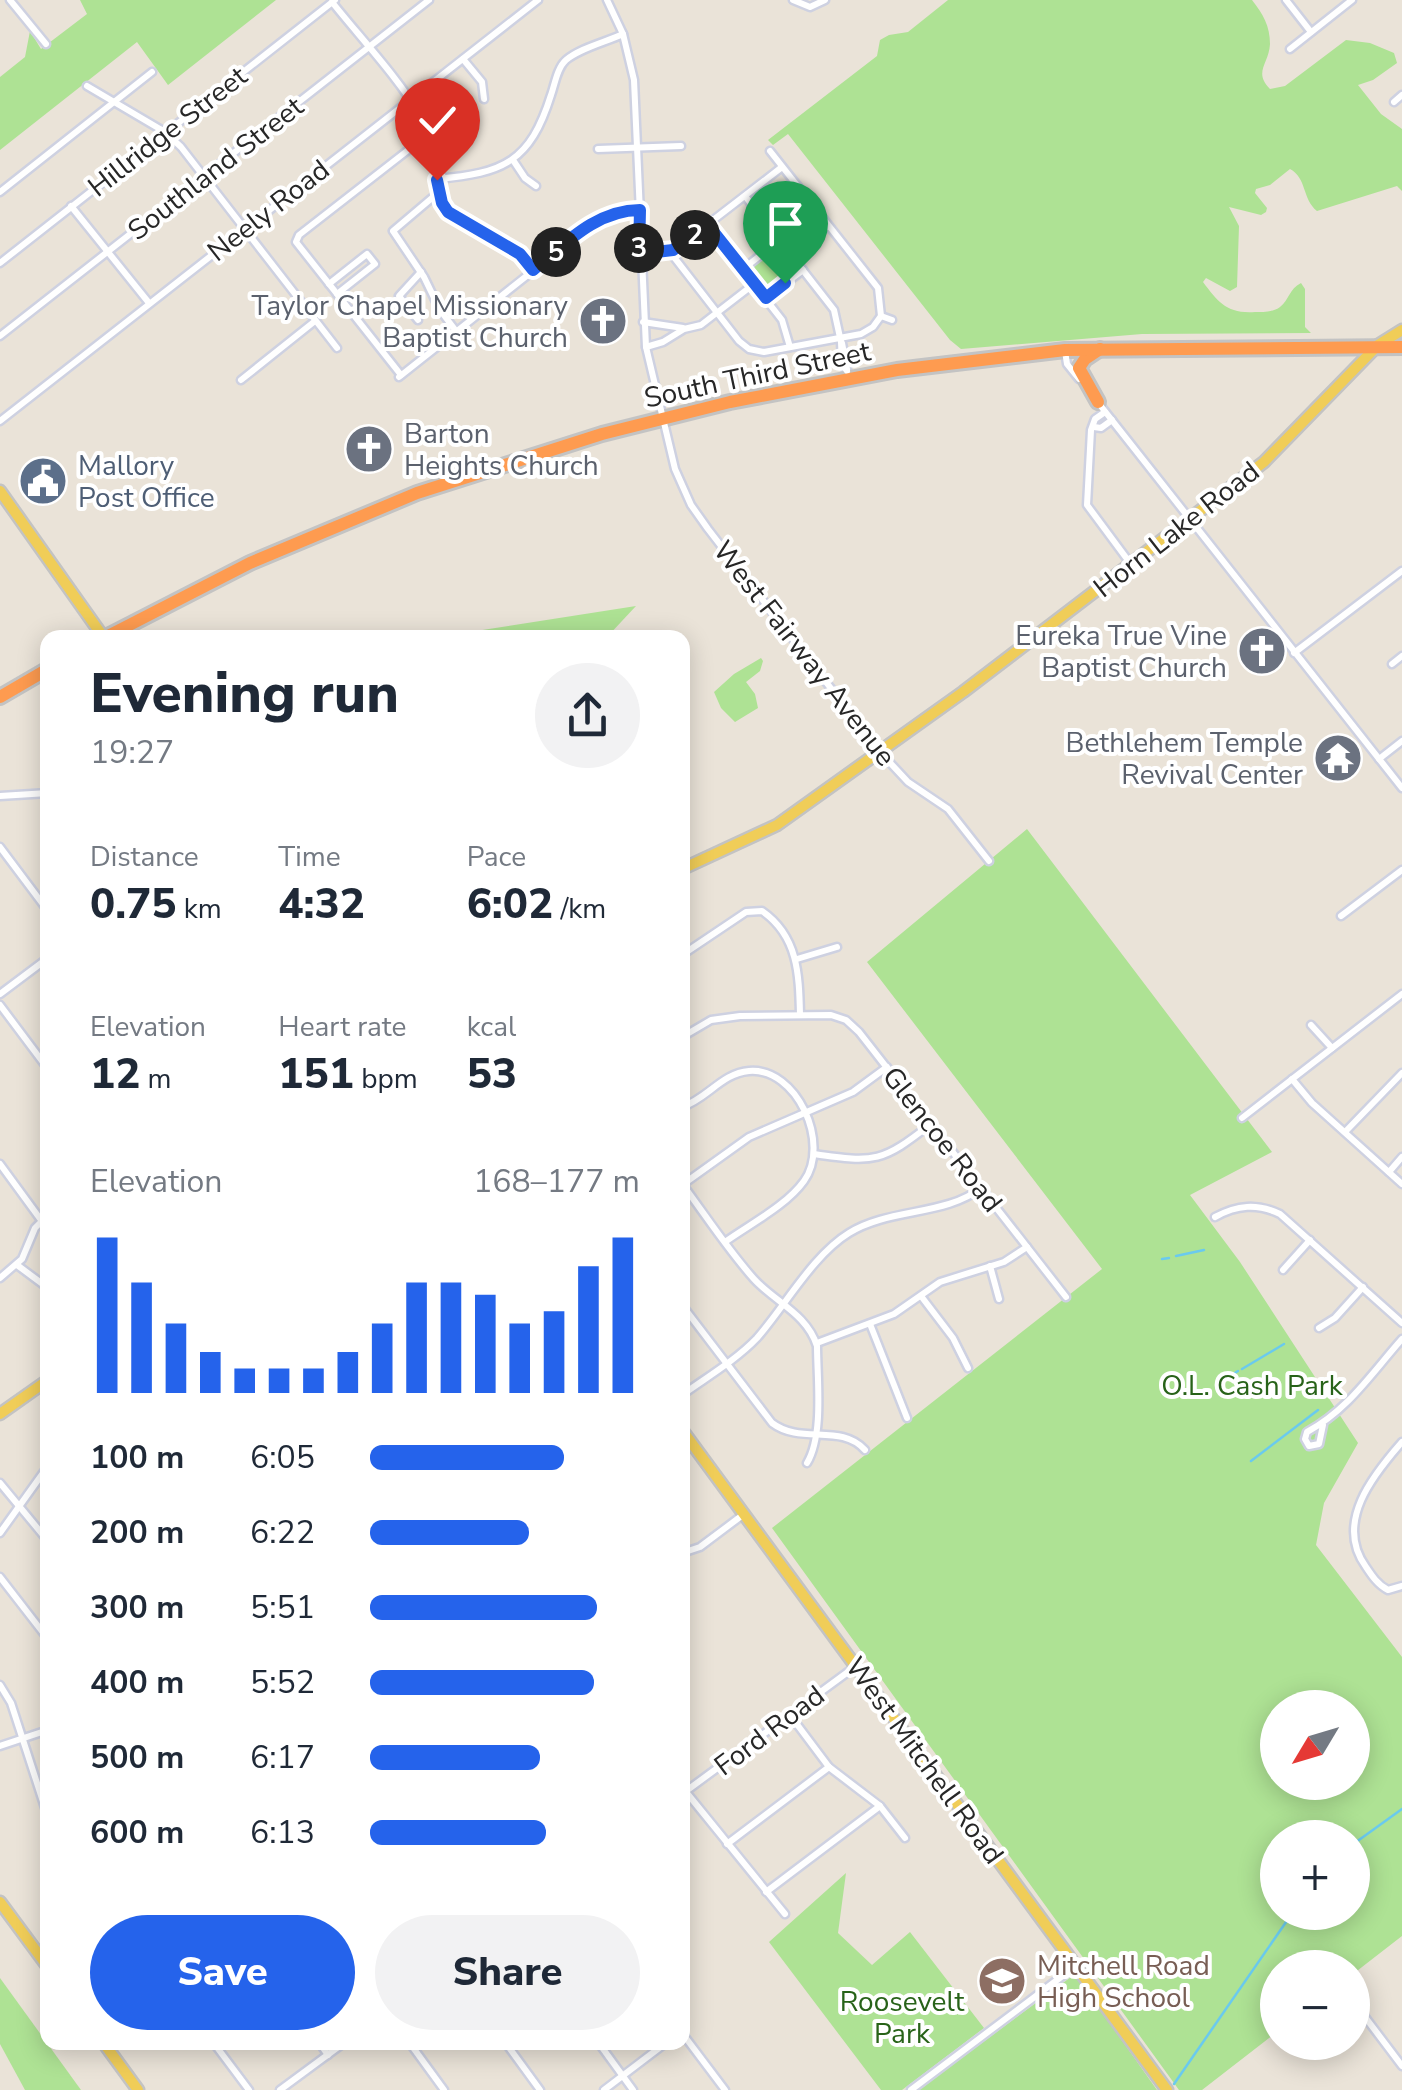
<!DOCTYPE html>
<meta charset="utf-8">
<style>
body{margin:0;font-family:"Nunito Sans",sans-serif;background:#f2f2f3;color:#1f2937;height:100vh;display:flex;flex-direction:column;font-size:38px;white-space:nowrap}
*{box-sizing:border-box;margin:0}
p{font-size:32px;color:#747a83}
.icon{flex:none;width:55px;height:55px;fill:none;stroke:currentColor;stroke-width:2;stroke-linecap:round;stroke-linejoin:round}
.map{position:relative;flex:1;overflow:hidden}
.sheet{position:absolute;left:40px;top:630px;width:650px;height:1420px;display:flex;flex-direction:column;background:#fff;border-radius:20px;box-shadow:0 5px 25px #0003}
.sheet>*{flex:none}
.needle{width:65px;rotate:232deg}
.buttons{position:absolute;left:1260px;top:1690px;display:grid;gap:20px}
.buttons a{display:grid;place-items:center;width:110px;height:110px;border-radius:50%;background:#fff;box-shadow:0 5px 25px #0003;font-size:50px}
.pin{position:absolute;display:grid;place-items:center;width:85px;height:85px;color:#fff;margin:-102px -42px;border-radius:50% 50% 50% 0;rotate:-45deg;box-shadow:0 0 10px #0007}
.pin .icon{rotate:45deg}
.km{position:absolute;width:50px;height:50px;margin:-25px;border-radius:50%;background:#222;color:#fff;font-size:28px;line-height:50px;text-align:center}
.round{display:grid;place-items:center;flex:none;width:105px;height:105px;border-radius:52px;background:#f2f2f3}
.head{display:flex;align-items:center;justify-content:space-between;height:170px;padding:0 50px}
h1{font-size:55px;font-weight:800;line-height:75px}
.figures{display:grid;grid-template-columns:repeat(3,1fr);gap:15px;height:170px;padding:10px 50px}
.figures div{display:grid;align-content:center}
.figures b{font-size:42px;font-weight:800}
.figures small{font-size:28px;font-weight:400}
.figures p{font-size:28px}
.chart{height:280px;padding:20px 50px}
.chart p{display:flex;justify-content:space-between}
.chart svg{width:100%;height:180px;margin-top:10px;stroke:#2563eb;stroke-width:6}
.button{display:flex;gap:20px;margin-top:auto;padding:20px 50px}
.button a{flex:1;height:115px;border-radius:60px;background:#2563eb;color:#fff;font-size:40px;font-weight:800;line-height:115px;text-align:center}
.button a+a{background:#f2f2f3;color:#1f2937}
ul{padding:0 50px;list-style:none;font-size:32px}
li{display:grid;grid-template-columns:160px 120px 1fr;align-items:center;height:75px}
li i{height:25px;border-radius:12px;background:#2563eb}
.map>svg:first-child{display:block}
.green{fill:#aee294;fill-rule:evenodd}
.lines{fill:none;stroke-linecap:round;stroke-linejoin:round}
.stream{stroke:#6acaee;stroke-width:2.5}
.minor-casing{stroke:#ced1e1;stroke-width:11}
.major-casing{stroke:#c3c3c3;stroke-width:15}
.highway-casing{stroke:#c3c3c3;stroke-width:18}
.minor{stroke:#fff;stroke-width:6}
.major{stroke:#f0cd58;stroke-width:10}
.highway{stroke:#fe9b50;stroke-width:12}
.route-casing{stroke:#fff;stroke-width:20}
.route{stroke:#2563eb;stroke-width:12}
.labels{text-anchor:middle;stroke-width:8;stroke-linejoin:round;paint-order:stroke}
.street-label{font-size:28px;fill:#272727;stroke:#fff}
.worship-label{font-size:28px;fill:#5b616d;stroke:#fff;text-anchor:end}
.service-label{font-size:28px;fill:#4e5e75;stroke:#fff;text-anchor:start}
.park-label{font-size:28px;fill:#286319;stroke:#fff}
.education-label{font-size:28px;fill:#785e54;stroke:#fff;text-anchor:start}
</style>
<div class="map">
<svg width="1402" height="2090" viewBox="0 0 1402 2090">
<rect width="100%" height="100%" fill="#eae3d8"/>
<!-- green -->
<g class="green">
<polygon points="80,0 276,0 168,85 137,42 0,150 0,77 25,57 30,31 41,49 87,14"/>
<path d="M948,0H1252C1263,14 1270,26 1270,44C1269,64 1253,72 1270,89L1285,86L1346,40L1370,43L1394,53L1397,63L1373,80L1358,85L1381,114L1402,129V191L1397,186L1317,211C1302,199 1307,178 1290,169L1270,185L1256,189L1255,193L1267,208L1266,212L1261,215L1229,207L1239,226L1237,287L1230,291L1206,278L1203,282C1218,302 1227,314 1255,312C1263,312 1274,312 1280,307C1289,300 1289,289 1301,283L1305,289V327L1311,333L1142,334L961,349L950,340L788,134L773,145L768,140L877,56L880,40L889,35L908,32Z"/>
<polygon points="778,247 796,270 767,292 749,270"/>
<polygon points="636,606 607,637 437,637"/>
<polygon points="761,658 763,661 760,671 746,682 755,694 758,708 735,722 721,708 714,692 734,674"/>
<path d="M1027,829L1272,1152L1190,1195L1240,1262L1358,1443L1324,1503L1316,1545L1402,1657V1936L1353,1974L1352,1968H1278L1277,2032L1202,2090H1179L772,1528L1102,1269L867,962ZM1278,1708H1352V1782H1278ZM1278,1838H1352V1912H1278Z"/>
<polygon points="846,1873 838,1933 872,1965 910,1932 984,2028 902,2090 881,2090 769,1942"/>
<polygon points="1075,1974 1157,2090 918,2090"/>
<polygon points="0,1978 81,2090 25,2090 0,2044"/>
</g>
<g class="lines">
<!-- stream -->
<g class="stream">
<polyline points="1176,1256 1204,1250"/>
<polyline points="1162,1259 1169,1258"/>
<polyline points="1242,1369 1284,1344"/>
<polyline points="1227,1378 1238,1371"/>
<polyline points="1251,1461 1318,1410"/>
<polyline points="1352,1845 1402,1809"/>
<polyline points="1174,2084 1293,1912"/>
</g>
<!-- minor casing -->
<g class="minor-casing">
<g id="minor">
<polyline points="10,0 46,44"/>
<polyline points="607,0 623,34 634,80 646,347 675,469 691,505 708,529 880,752 908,782 948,809 989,861"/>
<polyline points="793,0 810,7 825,0"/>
<polyline points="1286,0 1311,32"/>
<path d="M332,2C359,36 399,79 420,115C438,145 429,185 449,213L520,254L533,270"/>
<polyline points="1290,49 1352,0"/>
<polyline points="463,59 482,82 484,99"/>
<polyline points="87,86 165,132 181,147 337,348"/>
<polyline points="1394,102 1402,95"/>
<polyline points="598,149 681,146"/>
<polyline points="770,151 878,288 881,316"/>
<polyline points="513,160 525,178 536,186"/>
<path d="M437,179C504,173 530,162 551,95C555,84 557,68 566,60C580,48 606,42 623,34"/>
<polyline points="0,192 152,72"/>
<polyline points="439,192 393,231 424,277 440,310 456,331"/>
<polyline points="745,196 834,310 841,342 842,364 847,371"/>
<polyline points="71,206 149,303"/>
<polyline points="708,225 782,320 790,347"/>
<polyline points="670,252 739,341 749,349 764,352 861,334 873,327 881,316"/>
<polyline points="639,254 677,248 782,167"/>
<polyline points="791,255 828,226"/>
<polyline points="0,263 335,0"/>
<polyline points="743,269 780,240"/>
<polyline points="329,284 367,254 375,264 337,294"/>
<polyline points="766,298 803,270"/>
<polyline points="881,316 892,320"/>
<polyline points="418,320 399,296 421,272"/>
<polyline points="643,322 683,328"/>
<polyline points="0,336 429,0"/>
<polyline points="842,343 847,369"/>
<polyline points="646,347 663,342 684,329 701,325 754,284"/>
<polyline points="1065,351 1067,364 1079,379"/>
<polyline points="401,375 296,242 299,235 421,140 429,138"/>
<polyline points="399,377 601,217 620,211 639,210"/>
<polyline points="241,380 315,321"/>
<polyline points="1096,400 1402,788"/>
<polyline points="1105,412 1095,419 1091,430 1087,505 1130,563"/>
<polyline points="0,421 538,0"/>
<polyline points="1094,427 1101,428 1112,420"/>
<polyline points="1294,653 1402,571"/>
<polyline points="1392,664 1402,656"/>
<polyline points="1379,759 1402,741"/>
<polyline points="0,796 48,793"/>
<polyline points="0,847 48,911"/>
<polyline points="1341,916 1402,870"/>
<path d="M682,955L746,912L762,911C798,936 799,974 800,1014"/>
<polyline points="797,959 837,947"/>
<polyline points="0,994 48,958"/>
<polyline points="0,1005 48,1069"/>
<polyline points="1311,1025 1332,1048"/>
<polyline points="682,1037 711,1020 740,1016 831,1015 846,1020 859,1032 1066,1297"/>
<polyline points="1292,1079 1312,1103 1402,1184"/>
<path d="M682,1107C707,1099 722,1073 749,1071C797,1067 831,1144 804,1181C786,1206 750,1224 725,1242"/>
<polyline points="1242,1118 1402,994"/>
<polyline points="1345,1132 1402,1073"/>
<path d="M814,1154C876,1163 882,1162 931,1124"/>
<polyline points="0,1164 41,1220"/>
<polyline points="1389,1172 1402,1157"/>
<polyline points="682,1185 749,1137 853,1092 887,1067"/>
<path d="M683,1185C706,1216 728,1250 754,1279C775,1302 807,1314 817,1346C817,1378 824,1435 807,1463"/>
<path d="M1215,1217C1237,1205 1257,1203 1280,1214L1402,1323"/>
<polyline points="17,1265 48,1288"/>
<polyline points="990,1266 999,1299"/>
<polyline points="1283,1270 1310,1240"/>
<polyline points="0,1278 22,1259 35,1228 48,1215"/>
<polyline points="921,1296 953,1338 968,1368"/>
<path d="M682,1305L772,1423C801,1445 841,1423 865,1450"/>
<polyline points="870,1324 907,1418"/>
<polyline points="1319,1328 1335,1318 1363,1287"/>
<polyline points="817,1343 894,1314 940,1282 1004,1262 1027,1247"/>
<path d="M682,1395C707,1377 736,1360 757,1338C785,1306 813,1255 849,1233C889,1208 945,1216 981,1188"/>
<path d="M1323,1425L1319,1444L1309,1446L1305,1439L1307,1432C1348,1410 1371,1374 1402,1339"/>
<path d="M1402,1442C1373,1475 1334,1523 1366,1567C1372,1576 1378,1585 1388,1590L1402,1586"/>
<polyline points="0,1483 48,1541"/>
<polyline points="0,1533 48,1466"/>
<polyline points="682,1548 688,1551 700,1547 744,1514"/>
<polyline points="0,1577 48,1639"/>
<polyline points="0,1685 11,1703 48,1817"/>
<polyline points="790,1715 829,1767 880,1806 905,1838"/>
<polyline points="0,1746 48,1730"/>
<polyline points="682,1787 785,1914"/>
<polyline points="682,1794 856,1666"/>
<polyline points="727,1844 829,1767"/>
<polyline points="766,1892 880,1806"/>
<polyline points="1359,2009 1402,2066"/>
<polyline points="682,2033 725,2090"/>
<polyline points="213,2042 249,2090"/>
<polyline points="319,2042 328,2055"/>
<polyline points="409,2042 444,2090"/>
<polyline points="505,2042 540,2090"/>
<polyline points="598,2042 633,2090"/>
<polyline points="280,2090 345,2042"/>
<polyline points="604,2090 667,2042"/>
<polyline points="911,2090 1077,1965"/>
</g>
</g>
<!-- major casing -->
<g class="major-casing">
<g id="major">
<polyline points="0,491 104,638"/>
<polyline points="682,869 777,825 963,692 1264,462 1378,345 1402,330"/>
<polyline points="0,1414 48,1380"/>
<polyline points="682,1430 1167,2090"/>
<polyline points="0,1902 48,1967"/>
<polyline points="103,2042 138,2090"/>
</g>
</g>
<!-- highway casing -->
<g class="highway-casing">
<g id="highway">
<polyline points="1098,402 1079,368 1085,359 1100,349"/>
<polyline points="104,638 250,563 417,493 602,434 730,402 897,370 1065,350 1402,347"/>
<polyline points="0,697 48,669"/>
</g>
</g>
<!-- minor -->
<use href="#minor" class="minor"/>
<!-- major -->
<use href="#major" class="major"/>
<!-- highway -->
<use href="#highway" class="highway"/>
</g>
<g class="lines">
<!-- route casing -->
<g class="route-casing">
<path id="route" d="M437,180L442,203L448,212L520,254L533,270C565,244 596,210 640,210L639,254L673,250L708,225L766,298L785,283"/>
</g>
<!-- route -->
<use href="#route" class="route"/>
</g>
<!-- icons -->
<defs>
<g id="church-disc" transform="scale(2.5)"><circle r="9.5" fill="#6b7280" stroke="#fff"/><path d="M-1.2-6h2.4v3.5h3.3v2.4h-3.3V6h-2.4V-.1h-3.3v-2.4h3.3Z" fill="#fff"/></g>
<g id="civic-disc" transform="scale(2.5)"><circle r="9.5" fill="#5c6f8a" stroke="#fff"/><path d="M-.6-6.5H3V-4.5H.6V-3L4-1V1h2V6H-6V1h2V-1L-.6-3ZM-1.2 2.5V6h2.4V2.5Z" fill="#fff"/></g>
<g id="temple-disc" transform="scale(2.5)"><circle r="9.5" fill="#6b7280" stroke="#fff"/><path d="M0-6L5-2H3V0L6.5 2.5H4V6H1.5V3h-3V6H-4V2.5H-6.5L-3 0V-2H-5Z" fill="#fff"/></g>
<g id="school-disc" transform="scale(2.5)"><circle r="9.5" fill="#8d6e63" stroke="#fff"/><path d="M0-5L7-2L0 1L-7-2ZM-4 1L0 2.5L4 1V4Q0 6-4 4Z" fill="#fff"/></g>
</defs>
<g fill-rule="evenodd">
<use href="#church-disc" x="603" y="321"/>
<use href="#church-disc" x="369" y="449"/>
<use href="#civic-disc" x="43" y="481"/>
<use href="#church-disc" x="1262" y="651"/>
<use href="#temple-disc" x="1338" y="758"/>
<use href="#school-disc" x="1002" y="1981"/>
</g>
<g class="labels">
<!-- street labels -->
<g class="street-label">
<text transform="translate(167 131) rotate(-38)" y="10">Hillridge Street</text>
<text transform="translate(215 168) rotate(-38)" y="10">Southland Street</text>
<text transform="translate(268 210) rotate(-38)" y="10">Neely Road</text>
<text transform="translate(757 374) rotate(-12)" y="10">South Third Street</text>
<text transform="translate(1176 529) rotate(-38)" y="10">Horn Lake Road</text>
<text transform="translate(805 653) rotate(52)" y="10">West Fairway Avenue</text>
<text transform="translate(943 1139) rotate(52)" y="10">Glencoe Road</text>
<text transform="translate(769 1730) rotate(-37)" y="10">Ford Road</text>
<text transform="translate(925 1760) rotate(54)" y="10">West Mitchell Road</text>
</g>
<!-- worship labels -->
<g class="worship-label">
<text x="568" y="315">Taylor Chapel Missionary<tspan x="568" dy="32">Baptist Church</tspan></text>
<text x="404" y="443" text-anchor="start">Barton<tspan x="404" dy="32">Heights Church</tspan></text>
<text x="1227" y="645">Eureka True Vine<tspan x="1227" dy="32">Baptist Church</tspan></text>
<text x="1303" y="752">Bethlehem Temple<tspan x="1303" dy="32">Revival Center</tspan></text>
</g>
<!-- service labels -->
<g class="service-label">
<text x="78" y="475">Mallory<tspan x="78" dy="32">Post Office</tspan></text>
</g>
<!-- park labels -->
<g class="park-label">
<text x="1252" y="1395">O.L. Cash Park</text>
<text x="902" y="2011">Roosevelt<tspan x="902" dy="32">Park</tspan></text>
</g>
<!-- education labels -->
<g class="education-label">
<text x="1037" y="1975">Mitchell Road<tspan x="1037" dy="32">High School</tspan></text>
</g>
</g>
</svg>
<div class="buttons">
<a><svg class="needle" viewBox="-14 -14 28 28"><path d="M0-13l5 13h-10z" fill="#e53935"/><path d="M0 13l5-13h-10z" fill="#747a83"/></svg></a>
<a>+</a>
<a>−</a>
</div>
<div class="pin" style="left:785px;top:283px;background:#1e9e55"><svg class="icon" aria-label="arrive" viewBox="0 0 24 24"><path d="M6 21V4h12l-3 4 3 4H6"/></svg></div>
<div class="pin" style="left:437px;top:180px;background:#d93025"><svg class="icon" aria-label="check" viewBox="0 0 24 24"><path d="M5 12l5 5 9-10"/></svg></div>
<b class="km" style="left:695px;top:235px">2</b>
<b class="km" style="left:639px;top:248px">3</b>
<b class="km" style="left:556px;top:252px">5</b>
<section class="sheet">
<div class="head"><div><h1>Evening run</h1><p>19:27</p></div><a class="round"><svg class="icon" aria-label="share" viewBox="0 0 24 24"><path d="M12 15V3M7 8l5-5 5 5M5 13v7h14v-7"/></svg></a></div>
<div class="figures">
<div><p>Distance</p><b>0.75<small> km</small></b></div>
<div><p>Time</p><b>4:32</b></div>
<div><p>Pace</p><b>6:02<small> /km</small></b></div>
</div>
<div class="figures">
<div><p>Elevation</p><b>12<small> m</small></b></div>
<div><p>Heart rate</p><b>151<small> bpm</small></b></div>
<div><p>kcal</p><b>53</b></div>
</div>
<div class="chart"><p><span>Elevation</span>168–177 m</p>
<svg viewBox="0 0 160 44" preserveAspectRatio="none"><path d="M5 44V6M15 44V17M25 44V27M35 44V34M45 44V38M55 44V38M65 44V38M75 44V34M85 44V27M95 44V17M105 44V17M115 44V20M125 44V27M135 44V24M145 44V13M155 44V6"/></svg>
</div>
<ul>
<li><b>100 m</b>6:05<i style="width:72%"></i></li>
<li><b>200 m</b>6:22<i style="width:59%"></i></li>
<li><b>300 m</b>5:51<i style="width:84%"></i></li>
<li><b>400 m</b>5:52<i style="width:83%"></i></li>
<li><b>500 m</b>6:17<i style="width:63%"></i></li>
<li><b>600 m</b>6:13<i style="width:65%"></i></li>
</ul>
<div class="button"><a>Save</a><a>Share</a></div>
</section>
</div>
